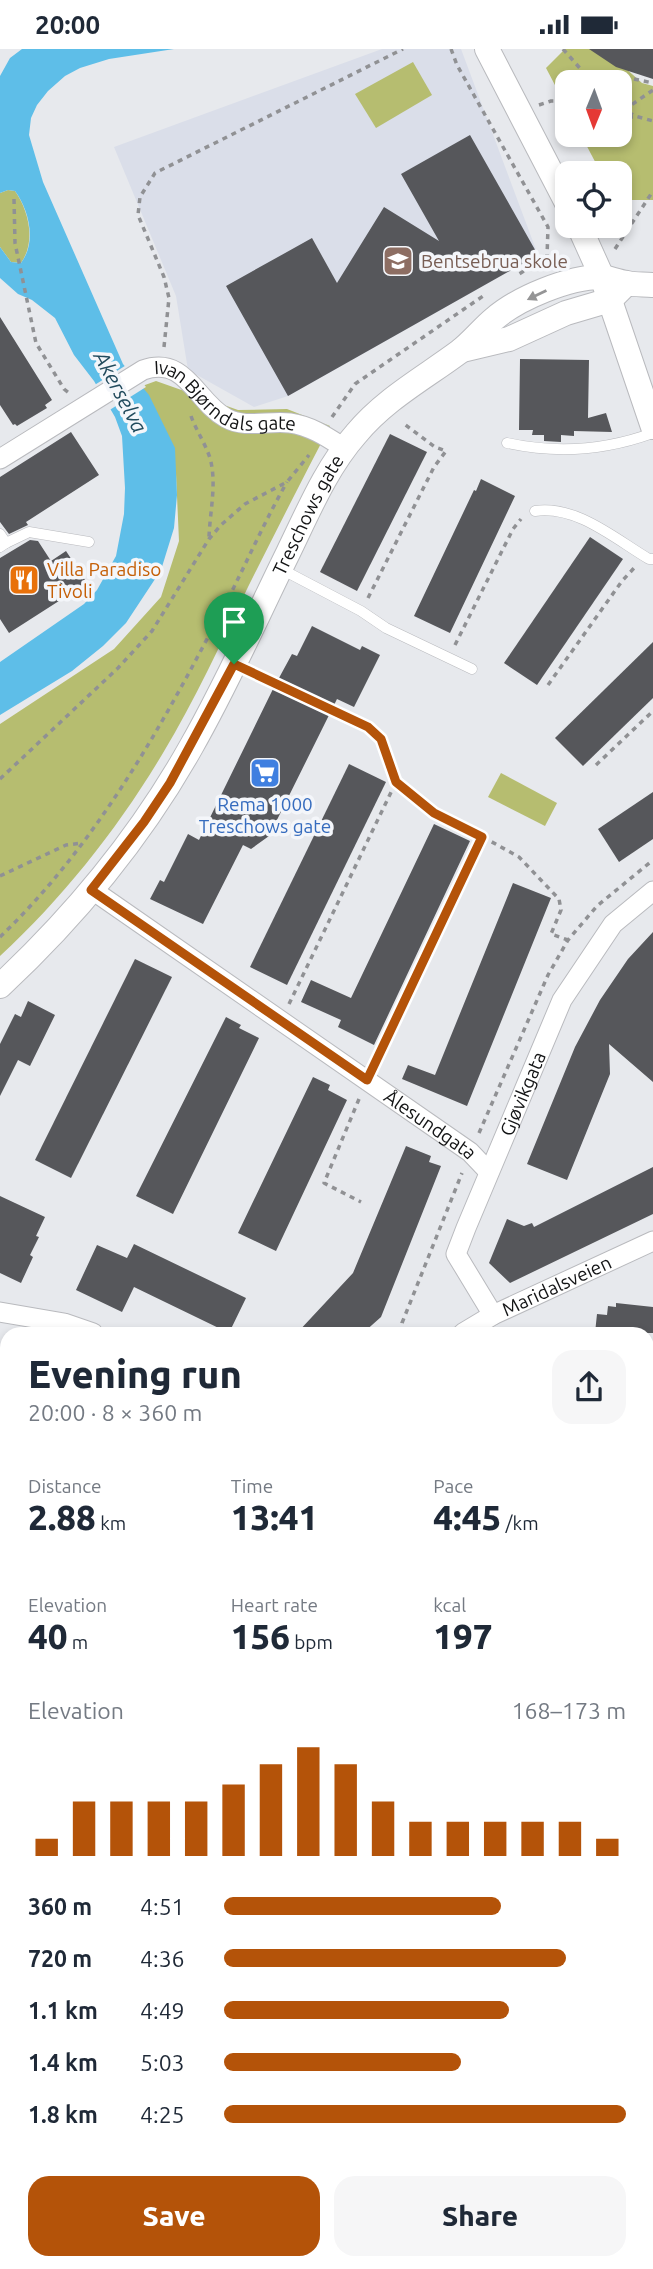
<!DOCTYPE html>
<meta charset="utf-8">
<style>
body{margin:0;font-family:Ubuntu,sans-serif;background:#f6f6f7;color:#1f2937;height:100vh;display:flex;flex-direction:column;font-size:26px;white-space:nowrap}
*{box-sizing:border-box;margin:0}
p{font-size:23px;color:#747a83}
.icon{flex:none;width:38px;height:38px;fill:none;stroke:currentColor;stroke-width:2;stroke-linecap:round;stroke-linejoin:round}
.map{position:relative;flex:1;overflow:hidden}
.details{position:absolute;left:0px;top:1278px;width:654px;height:943px;display:flex;flex-direction:column;background:#fff;border-radius:21px 21px 0 0;box-shadow:0 4px 10px #0003}
.details>*{flex:none}
.needle{width:46px;rotate:181deg}
.controls{position:absolute;left:555px;top:21px;display:grid;gap:14px}
.controls a{display:grid;place-items:center;width:77px;height:77px;border-radius:14px;background:#fff;box-shadow:0 4px 10px #0003;font-size:35px}
.pin{position:absolute;display:grid;place-items:center;width:60px;height:60px;color:#fff;margin:-72px -30px;border-radius:50% 50% 50% 0;rotate:-45deg;box-shadow:0 0 7px #0007}
.pin .icon{rotate:45deg}
.round{display:grid;place-items:center;flex:none;width:74px;height:74px;border-radius:21px;background:#f6f6f7}
.head{display:flex;align-items:center;justify-content:space-between;height:119px;padding:0 28px}
h1{font-size:38px;font-weight:800;line-height:52px}
.metrics{display:grid;grid-template-columns:repeat(3,1fr);gap:10px;height:119px;padding:7px 28px}
.metrics div{display:grid;align-content:center}
.metrics b{font-size:35px;font-weight:800}
.metrics small{font-size:19px;font-weight:400}
.metrics p{font-size:19px}
.chart{height:196px;padding:14px 28px}
.chart p{display:flex;justify-content:space-between}
.chart svg{width:100%;height:126px;margin-top:7px;stroke:#b45309;stroke-width:6}
.primary-button{display:flex;gap:14px;margin-top:auto;padding:14px 28px}
.primary-button a{flex:1;height:80px;border-radius:21px;background:#b45309;color:#fff;font-size:28px;font-weight:800;line-height:80px;text-align:center}
.primary-button a+a{background:#f6f6f7;color:#1f2937}
ul{padding:0 28px;list-style:none;font-size:23px}
li{display:grid;grid-template-columns:112px 84px 1fr;align-items:center;height:52px}
li i{height:18px;border-radius:9px;background:#b45309}
.status{display:flex;justify-content:space-between;align-items:center;height:49px;padding:0 35px;background:#fff;direction:ltr}
.status svg{height:19px;fill:currentColor}
.map>svg:first-child{display:block}
.built{fill:#dadee9}
.green{fill:#b6bd70}
.water{fill:#5ebee8}
.pier{fill:#e7e9ed}
.building{fill:#56575b}
.lines{fill:none;stroke-linecap:round;stroke-linejoin:round}
.service-casing{stroke:#b9babe;stroke-width:11}
.minor-casing{stroke:#b9babe;stroke-width:21}
.tertiary-casing{stroke:#b9babe;stroke-width:26}
.path{stroke:#909194;stroke-width:3.5;stroke-dasharray:5 5;stroke-linecap:butt}
.service{stroke:#fff;stroke-width:10}
.minor{stroke:#fff;stroke-width:19}
.tertiary{stroke:#fff;stroke-width:24}
.oneway{fill:#959596}
.route-casing{stroke:#fff;stroke-width:14}
.route{stroke:#b45309;stroke-width:9}
.labels{text-anchor:middle;stroke-width:7;stroke-linejoin:round;paint-order:stroke}
.education-label{font-size:19px;fill:#785e54;stroke:#f4f6fa;text-anchor:start}
.street-label{font-size:19px;fill:#131415;stroke:#f4f6fa}
.food-label{font-size:19px;fill:#c56008;stroke:#f4f6fa;text-anchor:start}
.shop-label{font-size:19px;fill:#366cbe;stroke:#f4f6fa}
.water-label{font-size:21px;font-style:italic;fill:#224b5d;stroke:#f4f6fa}
</style>
<div class="status"><b>20:00</b><svg viewBox="0 0 49 12"><path d="M0 12V9h3v3zM5 12V6h3v6zM10 12V3h3v9zM15 12V0h3v12zM26 1h20v11H26zM47 4h2v5h-2z"/></svg></div>
<div class="map">
<svg width="653" height="2220" viewBox="0 0 653 2220">
<rect width="100%" height="100%" fill="#e7e9ed"/>
<!-- built -->
<g class="built">
<polygon points="382,0 461,0 538,206 288,347 254,358 188,321 176,247 114,98"/>
<polygon points="0,1551 7,1552 7,1724 0,1729"/>
</g>
<!-- green -->
<g class="green">
<polygon points="565,0 604,0 642,34 653,37 653,151 620,151 620,124 601,124 581,86 620,86 620,33 567,33 567,59 546,19"/>
<polygon points="413,13 432,46 376,79 355,45"/>
<path d="M8,141L15,142C29,162 36,193 21,214L11,213L0,198V144Z"/>
<path d="M156,332L238,361L287,360L330,377C302,431 275,484 248,538C221,594 195,651 163,704C119,778 63,849 0,907V675L114,600L161,548L179,492L176,425L134,340Z"/>
<polygon points="501,724 557,754 545,777 488,748"/>
</g>
<!-- water -->
<path class="water" d="M22,0H174L109,10L80,19L65,27L48,42L37,56L31,69L29,86L43,133L123,315L149,346L175,399L177,446L174,479L161,521L126,574L103,597L72,622L0,666V613L84,555L97,541L116,507L124,465L125,439L122,387L115,368L94,332L74,306L55,269L32,251L18,245L0,229V198L11,213L21,214C37,193 29,161 15,142L8,141L0,144V27L10,9Z"/>
<!-- pier -->
<polygon class="pier" points="128,315 146,338 108,362 93,337"/>
<!-- building -->
<g class="building">
<polygon points="589,0 653,0 653,30 616,18"/>
<polygon points="470,86 538,206 288,347 226,237 312,189 337,234 384,158 439,192 401,125"/>
<polygon points="0,268 52,351 45,356 47,359 17,377 15,375 13,376 0,356"/>
<polygon points="520,310 589,311 588,369 606,364 612,383 574,382 574,387 561,386 561,393 544,392 544,386 532,386 533,381 519,381"/>
<polygon points="71,383 99,426 26,473 28,476 9,485 0,473 0,428"/>
<polygon points="390,385 427,403 357,542 320,523"/>
<polygon points="481,430 515,447 450,584 414,567 474,441 476,442"/>
<polygon points="590,488 623,510 537,636 504,614"/>
<polygon points="30,491 38,492 51,512 66,502 87,534 9,584 0,570 0,509"/>
<polygon points="312,577 360,601 362,597 380,606 354,658 337,650 269,787 251,800 243,796 203,875 150,850 160,831 164,833 188,785 199,791 273,640 292,605 297,607"/>
<polygon points="653,593 653,649 583,717 555,689"/>
<polygon points="349,715 386,733 287,936 250,918"/>
<polygon points="653,743 653,790 619,813 598,780"/>
<polygon points="434,775 470,792 374,996 338,978 341,971 301,953 311,931 351,949"/>
<polygon points="513,834 551,849 467,1057 402,1030 408,1016 435,1026"/>
<polygon points="653,883 653,1033 609,995 610,1025 567,1131 527,1115 575,998 600,951 628,910"/>
<polygon points="135,910 172,928 71,1129 35,1111"/>
<polygon points="28,952 55,966 30,1017 18,1011 0,1047 0,995 15,965 21,968"/>
<polygon points="226,968 241,976 239,979 259,989 173,1165 136,1147"/>
<polygon points="313,1028 330,1036 328,1041 347,1051 276,1202 238,1184"/>
<polygon points="406,1097 431,1107 429,1113 441,1117 381,1268 363,1284 297,1284 353,1224"/>
<polygon points="653,1118 653,1165 510,1234 489,1214 507,1170 524,1177 532,1174 534,1178"/>
<polygon points="0,1147 45,1168 36,1187 39,1188 30,1206 33,1208 21,1234 0,1224"/>
<polygon points="134,1195 246,1249 229,1284 134,1238 122,1263 76,1241 97,1196 127,1209"/>
<polygon points="616,1254 653,1258 653,1284 595,1284 597,1265 607,1266 608,1257 616,1258"/>
</g>
<g class="lines">
<!-- service casing -->
<g class="service-casing">
<g id="service">
<path d="M507,394C557,405 604,402 653,384"/>
<path d="M535,462C577,456 615,490 649,510H653"/>
<polyline points="0,485 6,494 0,498"/>
<polyline points="6,494 29,483 89,493"/>
<polyline points="281,520 361,562 386,579 472,620"/>
<polyline points="11,2220 11,2219"/>
</g>
</g>
<!-- minor casing -->
<g class="minor-casing">
<g id="minor">
<path id="s1" d="M0,410L143,321C186,306 196,353 226,369C246,380 269,371 290,374C311,377 327,388 344,399"/>
<path id="s2" d="M91,840L470,1103L489,1123"/>
<polyline points="0,1263 64,1274 93,1284"/>
<path id="s3" d="M493,1266L456,1205L466,1179L562,951L613,875L653,842"/>
<path id="s4" d="M463,1284L493,1266L653,1192"/>
<polyline points="648,1335 653,1336"/>
<polyline points="648,1584 653,1584"/>
<polyline points="648,1827 653,1827"/>
<polyline points="0,1838 7,1832"/>
<polyline points="648,2085 653,2086"/>
<polyline points="112,2220 113,2214"/>
</g>
</g>
<!-- tertiary casing -->
<g class="tertiary-casing">
<g id="tertiary">
<polyline points="487,0 567,154"/>
<polyline points="579,177 602,228 653,378"/>
<polyline points="462,301 509,290 566,264 610,251 622,239"/>
<path id="s5" d="M0,937C74,868 141,787 191,698C227,635 256,569 288,504C308,463 326,419 356,385C385,350 424,329 459,303C472,293 482,280 494,270C518,249 569,228 601,228C609,229 618,233 627,234C635,236 644,235 653,236"/>
</g>
</g>
<!-- path -->
<g class="path">
<polyline points="451,0 457,16 548,178 547,208 519,225"/>
<polyline points="563,0 592,33"/>
<polyline points="634,30 653,34"/>
<polyline points="539,56 551,52 567,52"/>
<polyline points="620,58 635,67 653,72"/>
<polyline points="624,61 653,41"/>
<polyline points="620,68 633,68"/>
<polyline points="14,150 15,194 36,294 64,340 69,344"/>
<polyline points="615,200 653,142"/>
<polyline points="164,298 169,249 164,228 138,166 140,148 155,124 403,0"/>
<path d="M191,367C196,381 205,394 210,409C217,434 210,462 209,488"/>
<polyline points="332,368 355,335 486,245"/>
<polyline points="368,549 434,418 446,402 435,398 403,374"/>
<polyline points="455,596 513,480 521,470"/>
<polyline points="255,625 368,678 381,690 386,710 396,733 434,764 483,788 375,1014"/>
<polyline points="548,636 622,532 635,518"/>
<polyline points="596,716 653,662"/>
<polyline points="0,730 118,619 152,582 209,490 221,476 245,455 287,433 309,406"/>
<polyline points="483,788 519,808 559,850 561,861 551,885 568,891"/>
<polyline points="0,827 66,796 83,794"/>
<path d="M0,888C102,790 168,666 232,542C250,506 267,468 287,433"/>
<polyline points="289,955 396,733"/>
<polyline points="359,1050 324,1134 361,1153"/>
<polyline points="479,1084 548,926 568,891 597,857 653,811"/>
<polyline points="401,1284 402,1274 462,1124"/>
<polyline points="0,1371 7,1320"/>
<polyline points="648,1438 653,1439"/>
<polyline points="648,1474 652,1482 651,1505"/>
<polyline points="0,1528 7,1530"/>
<polyline points="648,1881 653,1881"/>
<polyline points="229,2220 229,2214"/>
<polyline points="322,2220 323,2214"/>
<polyline points="415,2220 416,2214"/>
</g>
<!-- service -->
<use href="#service" class="service"/>
<!-- minor -->
<use href="#minor" class="minor"/>
<!-- tertiary -->
<use href="#tertiary" class="tertiary"/>
</g>
<!-- one-way arrows -->
<defs><path id="oneway-solid" d="M-6-.8H1V-3.2L6.5 0L1 3.2V.8H-6Z" transform="scale(1.75)"/></defs>
<use class="oneway" href="#oneway-solid" transform="translate(537 246) rotate(154)"/>
<g class="lines">
<!-- route casing -->
<g class="route-casing">
<polygon id="route" points="234,615 368,678 381,690 396,733 434,764 482,788 367,1031 91,841 144,773 170,734"/>
</g>
<!-- route -->
<use href="#route" class="route"/>
</g>
<!-- icons -->
<defs>
<g id="school-square" transform="scale(1.575)"><rect x="-9" y="-9" width="18" height="18" rx="4" fill="#8d6e63" stroke="#f4f6fa"/><path d="M0-5L7-2L0 1L-7-2ZM-4 1L0 2.5L4 1V4Q0 6-4 4Z" fill="#fff"/></g>
<g id="restaurant-square" transform="scale(1.575)"><rect x="-9" y="-9" width="18" height="18" rx="4" fill="#e8710a" stroke="#f4f6fa"/><path d="M-5-6h1v4h1v-4h1v4h1v-4h1v5L-1.5 .5V6h-2V.5L-5-1ZM5-6V6H3V1.5H1.5Q1.5-4 5-6Z" fill="#fff"/></g>
<g id="supermarket-square" transform="scale(1.575)"><rect x="-9" y="-9" width="18" height="18" rx="4" fill="#3f7fe0" stroke="#f4f6fa"/><path d="M-6-5.5h2.5l.6 2H6L4.5 2H-2.5L-4.4-4H-6ZM-1.5 3.2a1.3 1.3 0 1 0 .1 0ZM3 3.2a1.3 1.3 0 1 0 .1 0Z" fill="#fff"/></g>
</defs>
<g fill-rule="evenodd">
<use href="#school-square" x="398" y="212"/>
<use href="#restaurant-square" x="24" y="531"/>
<use href="#supermarket-square" x="265" y="724"/>
</g>
<g class="labels">
<!-- education labels -->
<g class="education-label">
<text x="421" y="219">Bentsebrua skole</text>
</g>
<!-- street labels -->
<g class="street-label">
<text dy="7" stroke="none"><textPath href="#s1" startOffset="261">Ivan Bjørndals gate</textPath></text>
<text dy="7" stroke="none"><textPath href="#s5" startOffset="567">Treschows gate</textPath></text>
<text dy="7" stroke="none"><textPath href="#s3" startOffset="245">Gjøvikgata</textPath></text>
<text dy="7" stroke="none"><textPath href="#s2" startOffset="413">Ålesundgata</textPath></text>
<text dy="7" stroke="none"><textPath href="#s4" startOffset="105">Maridalsveien</textPath></text>
</g>
<!-- food labels -->
<g class="food-label">
<text x="47" y="527">Villa Paradiso<tspan x="47" dy="22">Tivoli</tspan></text>
</g>
<!-- shop labels -->
<g class="shop-label">
<text x="265" y="762">Rema 1000<tspan x="265" dy="22">Treschows gate</tspan></text>
</g>
<!-- water labels -->
<g class="water-label">
<text transform="translate(120 343) rotate(62)" y="7">Akerselva</text>
</g>
</g>
</svg>
<div class="controls">
<a><svg class="needle" viewBox="-14 -14 28 28"><path d="M0-13l5 13h-10z" fill="#e53935"/><path d="M0 13l5-13h-10z" fill="#747a83"/></svg></a>
<a><svg class="icon" aria-label="locate" viewBox="0 0 24 24"><circle cx="12" cy="12" r="6"/><path d="M12 2v4M12 18v4M2 12h4M18 12h4"/></svg></a>
</div>
<div class="pin" style="left:234px;top:615px;background:#1e9e55"><svg class="icon" aria-label="arrive" viewBox="0 0 24 24"><path d="M6 21V4h12l-3 4 3 4H6"/></svg></div>
<section class="details">
<div class="head"><div><h1>Evening run</h1><p>20:00 · 8 × 360 m</p></div><a class="round"><svg class="icon" aria-label="share" viewBox="0 0 24 24"><path d="M12 15V3M7 8l5-5 5 5M5 13v7h14v-7"/></svg></a></div>
<div class="metrics">
<div><p>Distance</p><b>2.88<small> km</small></b></div>
<div><p>Time</p><b>13:41</b></div>
<div><p>Pace</p><b>4:45<small> /km</small></b></div>
</div>
<div class="metrics">
<div><p>Elevation</p><b>40<small> m</small></b></div>
<div><p>Heart rate</p><b>156<small> bpm</small></b></div>
<div><p>kcal</p><b>197</b></div>
</div>
<div class="chart"><p><span>Elevation</span>168–173 m</p>
<svg viewBox="0 0 160 44" preserveAspectRatio="none"><path d="M5 44V38M15 44V25M25 44V25M35 44V25M45 44V25M55 44V19M65 44V12M75 44V6M85 44V12M95 44V25M105 44V32M115 44V32M125 44V32M135 44V32M145 44V32M155 44V38"/></svg>
</div>
<ul>
<li><b>360 m</b>4:51<i style="width:69%"></i></li>
<li><b>720 m</b>4:36<i style="width:85%"></i></li>
<li><b>1.1 km</b>4:49<i style="width:71%"></i></li>
<li><b>1.4 km</b>5:03<i style="width:59%"></i></li>
<li><b>1.8 km</b>4:25<i style="width:100%"></i></li>
</ul>
<div class="primary-button"><a>Save</a><a>Share</a></div>
</section>
</div>
